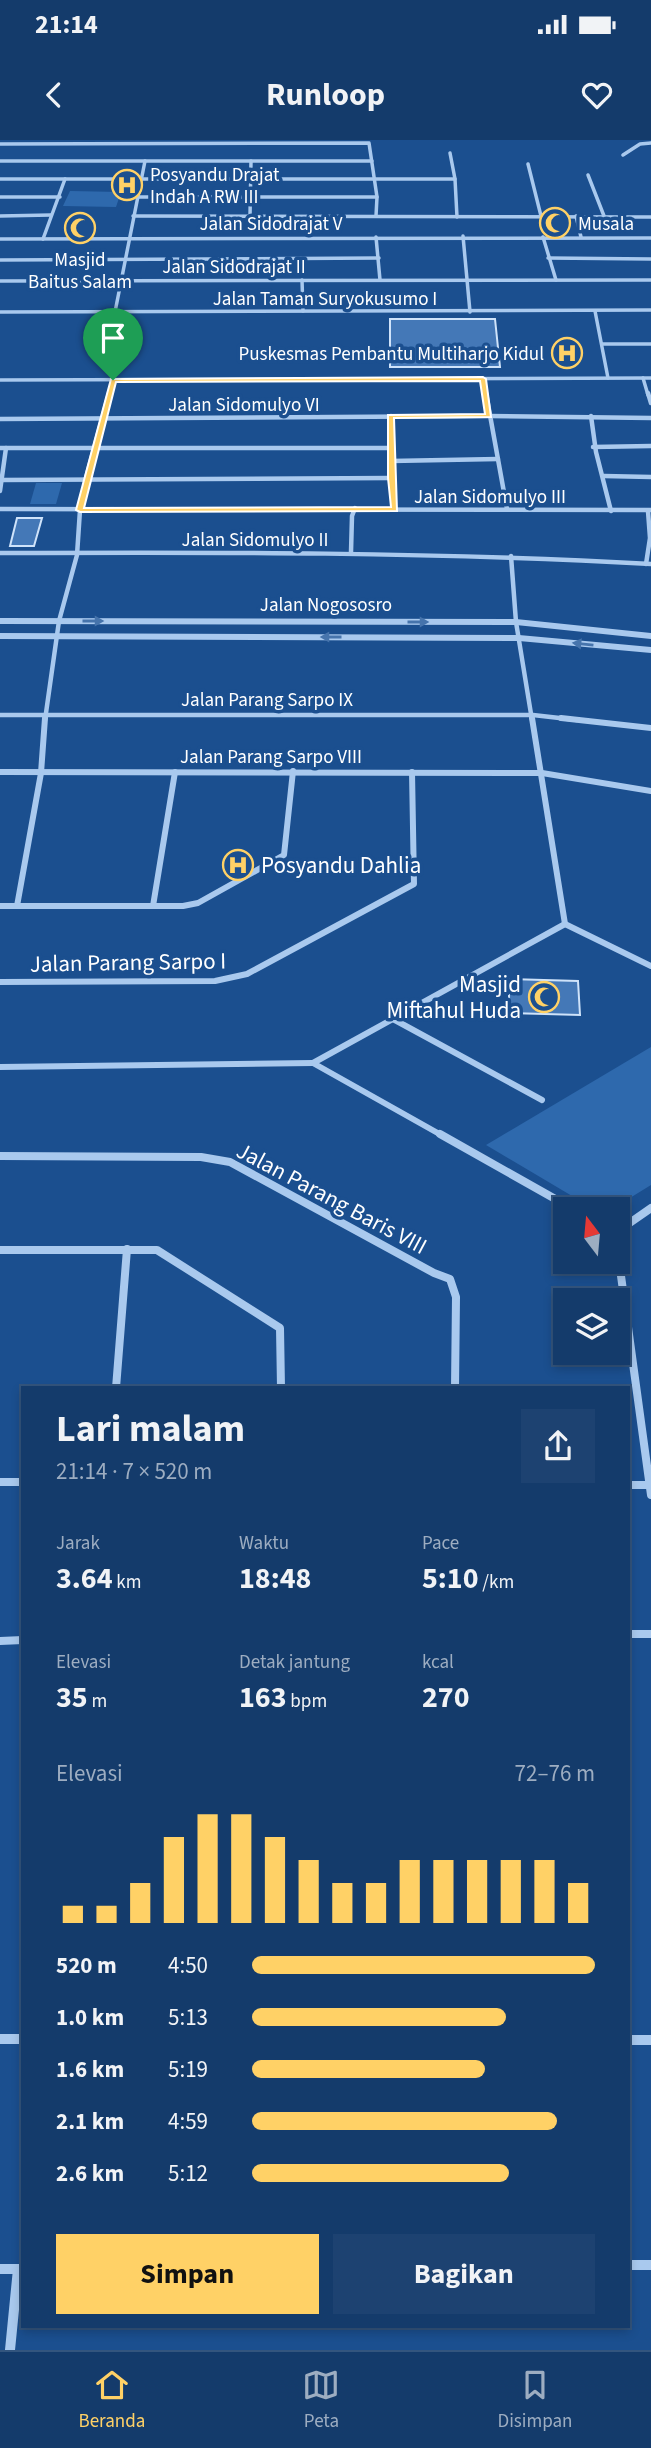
<!DOCTYPE html>
<html lang="id">
<meta charset="utf-8">
<style>
body{margin:0;font-family:"Source Sans 3",sans-serif;background:#1d4271;color:#f1f3f6;height:100vh;display:flex;flex-direction:column;font-size:26px;white-space:nowrap}
*{box-sizing:border-box;margin:0}
p{font-size:23px;color:#9dadc1}
.icon{flex:none;width:38px;height:38px;fill:none;stroke:currentColor;stroke-width:2;stroke-linecap:round;stroke-linejoin:round}
.map{position:relative;flex:1;overflow:hidden}
.sheet{position:absolute;left:21px;top:1246px;width:609px;height:942px;display:flex;flex-direction:column;background:#143b6b;border-radius:0px;box-shadow:0 4px 10px #0003,0 0 0 2px #33557e}
.sheet>*{flex:none}
.needle{width:46px;rotate:344deg}
.controls{position:absolute;left:553px;top:1057px;display:grid;gap:14px}
.controls a{display:grid;place-items:center;width:77px;height:77px;border-radius:0px;background:#143b6b;box-shadow:0 4px 10px #0003,0 0 0 2px #33557e;font-size:35px}
.pin{position:absolute;display:grid;place-items:center;width:60px;height:60px;color:#fff;margin:-72px -30px;border-radius:50% 50% 50% 0;rotate:-45deg;box-shadow:0 0 7px #0007}
.pin .icon{rotate:45deg}
.round{display:grid;place-items:center;flex:none;width:74px;height:74px;border-radius:0px;background:#1d4271}
.overview{display:flex;align-items:center;justify-content:space-between;height:119px;padding:0 35px}
h1{font-size:38px;font-weight:700;line-height:52px}
.stats{display:grid;grid-template-columns:repeat(3,1fr);gap:10px;height:119px;padding:7px 35px}
.stats div{display:grid;align-content:center}
.stats b{font-size:30px;font-weight:700}
.stats small{font-size:19px;font-weight:400}
.stats p{font-size:19px}
.chart{height:196px;padding:14px 35px}
.chart p{display:flex;justify-content:space-between}
.chart svg{width:100%;height:126px;margin-top:7px;stroke:#ffd166;stroke-width:6}
.button{display:flex;gap:14px;margin-top:auto;padding:14px 35px}
.button a{flex:1;height:80px;border-radius:0px;background:#ffd166;color:#111;font-size:28px;font-weight:700;line-height:80px;text-align:center}
.button a+a{background:#1d4271;color:#f1f3f6}
ul{padding:0 35px;list-style:none;font-size:23px}
li{display:grid;grid-template-columns:112px 84px 1fr;align-items:center;height:52px}
li i{height:18px;border-radius:9px;background:#ffd166}
.status{display:flex;justify-content:space-between;align-items:center;height:49px;padding:0 35px;background:#143b6b;direction:ltr}
.status svg{height:19px;fill:currentColor}
header{display:flex;justify-content:space-between;align-items:center;height:91px;padding:0 35px;background:#143b6b;font-size:32px;font-weight:700}
.dock{display:flex;justify-content:space-around;align-items:center;height:98px;border-top:2px solid #33557e;background:#143b6b;font-size:19px;color:#9dadc1}
.dock a{display:grid;justify-items:center;gap:4px}
.dock .active{color:#ffd166}
.map>svg:first-child{display:block}
.green{fill:#2e69ad}
.building{fill:#4478b7;stroke:#cfe3fa;stroke-width:2}
.lines{fill:none;stroke-linecap:round;stroke-linejoin:round}
.minor-far4{stroke:#a9c9ee;stroke-width:3.5}
.minor-far3{stroke:#a9c9ee;stroke-width:4.5}
.minor-far2{stroke:#a9c9ee;stroke-width:6}
.minor-far1{stroke:#a9c9ee;stroke-width:8}
.minor{stroke:#a9c9ee;stroke-width:10}
.tertiary{fill:#a9c9ee;fill-rule:evenodd}
.oneway{fill:#4674ac}
.route{fill:#ffd166;stroke:#fff;stroke-width:2;fill-rule:evenodd}
.labels{text-anchor:middle;stroke-width:7;stroke-linejoin:round;paint-order:stroke}
.far-poi-label{font-size:19px;fill:#fff;stroke:#1b4f8f;text-anchor:start}
.far-street-label{font-size:19px;fill:#fff;stroke:#1b4f8f}
.poi-label{font-size:23px;fill:#fff;stroke:#1b4f8f;text-anchor:start}
.street-label{font-size:23px;fill:#fff;stroke:#1b4f8f}
</style>
<div class="status"><b>21:14</b><svg viewBox="0 0 49 12"><path d="M0 12V9h3v3zM5 12V6h3v6zM10 12V3h3v9zM15 12V0h3v12zM26 1h20v11H26zM47 4h2v5h-2z"/></svg></div>
<header><svg class="icon" aria-label="back" viewBox="0 0 24 24"><path d="M15 5l-7 7 7 7"/></svg>Runloop<svg class="icon" aria-label="heart" viewBox="0 0 24 24"><path d="M12 20l-8-8c-3-5 5-10 8-4 3-6 11-1 8 4z"/></svg></header>
<div class="map">
<svg width="651" height="2210" viewBox="0 0 651 2210">
<rect width="100%" height="100%" fill="#1b4f8f"/>
<!-- green -->
<g class="green">
<polygon points="70,51 121,52 116,67 63,66"/>
<polygon points="36,343 62,343 56,364 30,364"/>
<polygon points="651,907 651,1045 612,1069 594,1069 486,1005"/>
</g>
<!-- building -->
<g class="building">
<polygon points="390,179 495,179 500,227 390,227"/>
<polygon points="17,378 42,378 34,406 10,406"/>
<polygon points="509,839 578,841 580,875 509,873"/>
</g>
<g class="lines">
<!-- minor-far4 -->
<g class="minor-far4">
<polyline points="0,4 369,3 377,57 376,76"/>
<polyline points="450,13 455,39 457,77"/>
<polyline points="623,15 640,4 651,3"/>
<polyline points="0,21 372,21"/>
<polyline points="528,24 541,76"/>
<polyline points="588,35 604,76"/>
<polyline points="0,39 455,39"/>
<polyline points="0,57 60,57"/>
<polyline points="137,57 377,57"/>
<polyline points="0,76 51,75"/>
<polyline points="133,76 651,77"/>
<polyline points="250,76 251,21"/>
<polyline points="576,76 581,97"/>
<polyline points="463,96 470,172"/>
<polyline points="376,97 380,140"/>
<polyline points="543,97 556,140"/>
<polyline points="0,99 651,98"/>
<polyline points="43,99 65,39"/>
<polyline points="548,118 651,119"/>
<polyline points="0,120 379,118"/>
<polyline points="302,140 303,171"/>
<polyline points="0,141 651,140"/>
<polyline points="595,171 608,238"/>
<polyline points="0,172 651,170"/>
<polyline points="115,172 145,21"/>
<polyline points="602,204 651,204"/>
<polyline points="643,238 648,255"/>
<polyline points="483,239 486,255"/>
<polyline points="0,240 651,238"/>
<polyline points="109,255 113,240"/>
</g>
<!-- minor-far3 -->
<g class="minor-far3">
<polyline points="486,253 507,369"/>
<polyline points="648,253 651,263"/>
<polyline points="391,276 391,338 395,369"/>
<polyline points="591,276 596,312 611,371"/>
<polyline points="0,279 489,276 651,278"/>
<polyline points="593,307 651,306"/>
<polyline points="0,308 391,308"/>
<polyline points="391,321 498,319"/>
<polyline points="604,336 651,337"/>
<polyline points="0,340 391,338"/>
<polyline points="0,351 6,308"/>
<polyline points="0,369 651,370"/>
<polyline points="351,412 352,376 355,368"/>
<path d="M0,413C217,412 434,412 651,424"/>
<polyline points="511,416 516,482 532,580"/>
<polyline points="646,424 650,398 648,371"/>
<polyline points="0,575 533,575 577,580"/>
<polyline points="45,580 59,481 77,415 80,370 86,338 109,253"/>
</g>
<!-- minor-far2 -->
<g class="minor-far2">
<polyline points="532,578 565,784"/>
<polyline points="561,578 651,588"/>
<polyline points="0,632 542,633 651,651"/>
<polyline points="0,766 183,766 198,763 284,715 293,631"/>
<polyline points="17,766 41,633 45,578"/>
<polyline points="153,766 175,632"/>
<polyline points="565,784 651,826"/>
<polyline points="0,842 215,841 247,834 414,744 412,632"/>
<polyline points="393,879 542,960"/>
<polyline points="0,927 313,923"/>
<polyline points="443,996 313,923 565,784"/>
</g>
<!-- minor-far1 -->
<g class="minor-far1">
<polyline points="440,994 573,1069"/>
<polyline points="0,1016 201,1017 230,1022 434,1133 450,1139 456,1157 455,1248"/>
<polyline points="618,1091 651,1068"/>
<polyline points="0,1110 157,1110 280,1188 281,1248"/>
<polyline points="618,1114 651,1355"/>
<polyline points="116,1248 127,1109"/>
<polyline points="0,1342 23,1342"/>
<polyline points="628,1345 651,1345"/>
<polyline points="628,1494 651,1494"/>
<polyline points="0,1501 23,1500"/>
</g>
<!-- minor -->
<g class="minor">
<polyline points="0,1899 23,1899"/>
<polyline points="628,1900 651,1900"/>
<polyline points="628,2125 651,2125"/>
<polyline points="0,2129 20,2129"/>
<polyline points="10,2210 18,2129"/>
</g>
<!-- tertiary -->
<g class="tertiary">
<polygon points="0,478 516,479 651,493 651,499 516,485 0,484"/>
<polygon points="0,493 519,495 651,507 651,513 519,501 0,499"/>
</g>
</g>
<!-- one-way arrows -->
<defs><path id="oneway-solid" d="M-6-.8H1V-3.2L6.5 0L1 3.2V.8H-6Z" transform="scale(1.75)"/></defs>
<g class="oneway">
<use href="#oneway-solid" transform="translate(93 481)"/>
<use href="#oneway-solid" transform="translate(418 482)"/>
<use href="#oneway-solid" transform="translate(331 497) rotate(-180)"/>
<use href="#oneway-solid" transform="translate(583 504) rotate(-174)"/>
</g>
<!-- route -->
<path class="route" d="M483,237L486,239L491,277L394,278L397,371L80,372L76,370L111,239ZM480,241L485,274L388,275V338L391,367L84,368L116,242Z"/>
<!-- icons -->
<defs>
<g id="hospital-ring" transform="scale(1.575)"><circle r="9.5" fill="#1b4f8f" stroke="#ffd166" stroke-width="1.5"/><path d="M-5-5h3v3.5h4V-5h3V5h-3V1.5h-4V5h-3Z" fill="#ffd166"/></g>
<g id="mosque-ring" transform="scale(1.575)"><circle r="9.5" fill="#1b4f8f" stroke="#ffd166" stroke-width="1.5"/><path d="M3.5-4.9A6 6 0 1 0 3.5 4.9A5 5 0 1 1 3.5-4.9Z" fill="#ffd166"/></g>
</defs>
<g fill-rule="evenodd">
<use href="#hospital-ring" x="127" y="45"/>
<use href="#mosque-ring" x="555" y="83"/>
<use href="#mosque-ring" x="80" y="88"/>
<use href="#hospital-ring" x="567" y="213"/>
<use href="#hospital-ring" x="238" y="725"/>
<use href="#mosque-ring" x="544" y="857"/>
</g>
<g class="labels">
<!-- far-poi labels -->
<g class="far-poi-label">
<text x="150" y="41">Posyandu Drajat<tspan x="150" dy="22">Indah A RW III</tspan></text>
<text x="578" y="90">Musala</text>
<text x="80" y="126" text-anchor="middle">Masjid<tspan x="80" dy="22">Baitus Salam</tspan></text>
<text x="544" y="220" text-anchor="end">Puskesmas Pembantu Multiharjo Kidul</text>
</g>
<!-- far-street labels -->
<g class="far-street-label">
<text x="271" y="90">Jalan Sidodrajat V</text>
<text x="234" y="133">Jalan Sidodrajat II</text>
<text x="325" y="165">Jalan Taman Suryokusumo I</text>
<text x="244" y="271">Jalan Sidomulyo VI</text>
<text x="490" y="363">Jalan Sidomulyo III</text>
<text x="255" y="406">Jalan Sidomulyo II</text>
<text x="326" y="471">Jalan Nogososro</text>
<text x="267" y="566">Jalan Parang Sarpo IX</text>
<text x="271" y="623">Jalan Parang Sarpo VIII</text>
</g>
<!-- poi labels -->
<g class="poi-label">
<text x="261" y="733">Posyandu Dahlia</text>
<text x="521" y="852" text-anchor="end">Masjid<tspan x="521" dy="26">Miftahul Huda</tspan></text>
</g>
<!-- street labels -->
<g class="street-label">
<text transform="translate(128 822) rotate(-1)" y="8">Jalan Parang Sarpo I</text>
<text transform="translate(332 1058) rotate(28)" y="8">Jalan Parang Baris VIII</text>
</g>
</g>
</svg>
<div class="controls">
<a><svg class="needle" viewBox="-14 -14 28 28"><path d="M0-13l5 13h-10z" fill="#e53935"/><path d="M0 13l5-13h-10z" fill="#9dadc1"/></svg></a>
<a><svg class="icon" aria-label="layers" viewBox="0 0 24 24"><path d="M12 4l9 5-9 5-9-5zM3 14l9 5 9-5"/></svg></a>
</div>
<div class="pin" style="left:113px;top:240px;background:#1e9e55"><svg class="icon" aria-label="arrive" viewBox="0 0 24 24"><path d="M6 21V4h12l-3 4 3 4H6"/></svg></div>
<section class="sheet">
<div class="overview"><div><h1>Lari malam</h1><p>21:14 · 7 × 520 m</p></div><a class="round"><svg class="icon" aria-label="share" viewBox="0 0 24 24"><path d="M12 15V3M7 8l5-5 5 5M5 13v7h14v-7"/></svg></a></div>
<div class="stats">
<div><p>Jarak</p><b>3.64<small> km</small></b></div>
<div><p>Waktu</p><b>18:48</b></div>
<div><p>Pace</p><b>5:10<small> /km</small></b></div>
</div>
<div class="stats">
<div><p>Elevasi</p><b>35<small> m</small></b></div>
<div><p>Detak jantung</p><b>163<small> bpm</small></b></div>
<div><p>kcal</p><b>270</b></div>
</div>
<div class="chart"><p><span>Elevasi</span>72–76 m</p>
<svg viewBox="0 0 160 44" preserveAspectRatio="none"><path d="M5 44V38M15 44V38M25 44V30M35 44V14M45 44V6M55 44V6M65 44V14M75 44V22M85 44V30M95 44V30M105 44V22M115 44V22M125 44V22M135 44V22M145 44V22M155 44V30"/></svg>
</div>
<ul>
<li><b>520 m</b>4:50<i style="width:100%"></i></li>
<li><b>1.0 km</b>5:13<i style="width:74%"></i></li>
<li><b>1.6 km</b>5:19<i style="width:68%"></i></li>
<li><b>2.1 km</b>4:59<i style="width:89%"></i></li>
<li><b>2.6 km</b>5:12<i style="width:75%"></i></li>
</ul>
<div class="button"><a>Simpan</a><a>Bagikan</a></div>
</section>
</div>
<nav class="dock">
<a class="active"><svg class="icon" aria-label="home" viewBox="0 0 24 24"><path d="M3 11l9-7 9 7M6 9v11h12V9"/></svg>Beranda</a>
<a><svg class="icon" aria-label="map" viewBox="0 0 24 24"><path d="M3 6l6-2 6 2 6-2v14l-6 2-6-2-6 2zM9 4v14M15 6v14"/></svg>Peta</a>
<a><svg class="icon" aria-label="saved" viewBox="0 0 24 24"><path d="M7 4h10v16l-5-4-5 4z"/></svg>Disimpan</a>
</nav>
